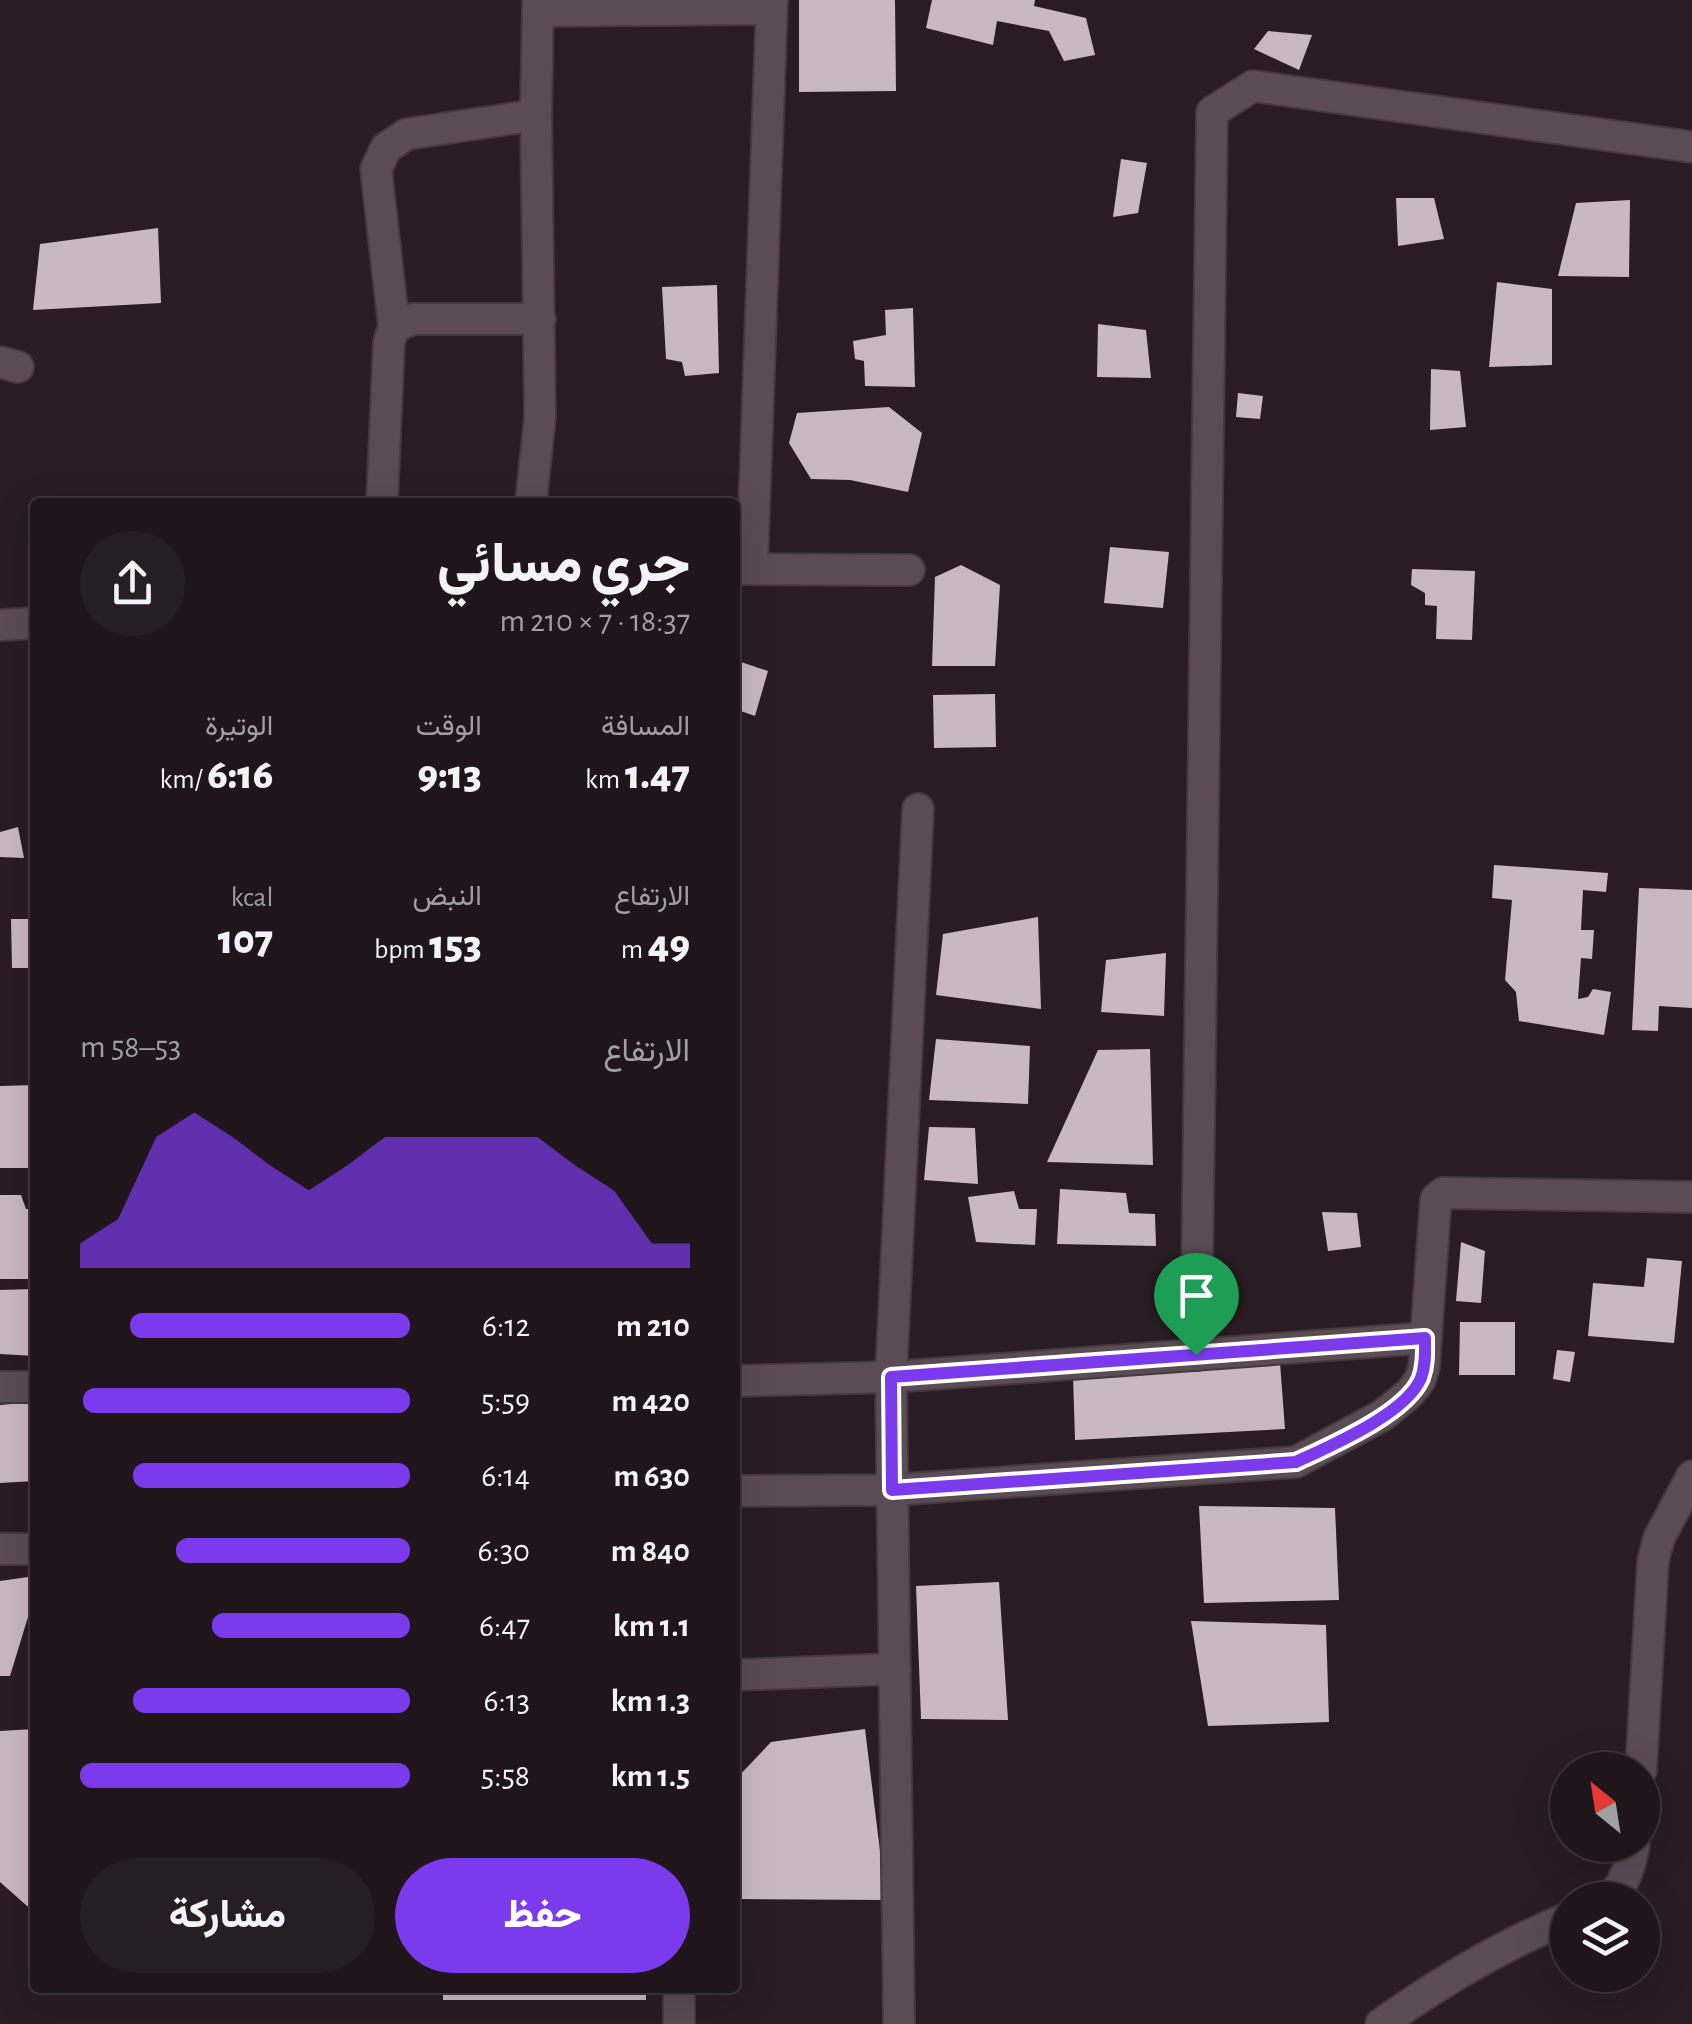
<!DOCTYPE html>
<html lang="ar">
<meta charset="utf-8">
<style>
body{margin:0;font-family:"Alegreya Sans",Vazirmatn,sans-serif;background:#271e23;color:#f1f3f6;direction:rtl;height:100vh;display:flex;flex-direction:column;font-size:38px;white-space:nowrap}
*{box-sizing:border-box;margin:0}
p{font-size:32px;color:#a19fa2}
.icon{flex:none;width:55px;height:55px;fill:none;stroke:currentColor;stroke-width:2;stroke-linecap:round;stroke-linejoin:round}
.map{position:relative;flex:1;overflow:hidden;direction:ltr}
.details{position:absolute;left:30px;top:498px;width:710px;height:1495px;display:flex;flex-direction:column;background:#1f151a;border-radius:10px;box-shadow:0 10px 40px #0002,0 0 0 2px #3c3439;direction:rtl}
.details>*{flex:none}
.needle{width:65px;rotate:330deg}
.tools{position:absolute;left:1550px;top:1752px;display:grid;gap:20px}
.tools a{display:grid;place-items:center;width:110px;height:110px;border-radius:50%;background:#1f151a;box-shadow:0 10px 40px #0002,0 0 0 2px #3c3439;font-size:50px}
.pin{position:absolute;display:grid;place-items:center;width:85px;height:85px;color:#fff;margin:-102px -42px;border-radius:50% 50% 50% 0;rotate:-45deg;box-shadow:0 0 10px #0007}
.pin .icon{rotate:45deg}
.round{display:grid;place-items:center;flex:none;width:105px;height:105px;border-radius:52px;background:#271e23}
.overview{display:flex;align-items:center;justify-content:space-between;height:170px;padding:0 50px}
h1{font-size:55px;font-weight:800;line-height:75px}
.metrics{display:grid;grid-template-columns:repeat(3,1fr);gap:15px;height:170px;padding:10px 50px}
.metrics div{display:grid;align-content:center}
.metrics b{font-size:42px;font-weight:800}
.metrics small{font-size:28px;font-weight:400}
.metrics p{font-size:28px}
.chart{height:280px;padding:20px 50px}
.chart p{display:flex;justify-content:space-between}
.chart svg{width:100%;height:180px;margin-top:10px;fill:#7c3aed;opacity:.7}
.action{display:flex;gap:20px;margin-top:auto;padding:20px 50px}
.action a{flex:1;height:115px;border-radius:60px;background:#7c3aed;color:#fff;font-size:40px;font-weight:800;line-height:115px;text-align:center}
.action a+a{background:#271e23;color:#f1f3f6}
ul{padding:0 50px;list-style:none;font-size:32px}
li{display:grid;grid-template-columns:160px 120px 1fr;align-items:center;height:75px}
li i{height:25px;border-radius:12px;background:#7c3aed}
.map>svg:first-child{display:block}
.building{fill:#cab8c1}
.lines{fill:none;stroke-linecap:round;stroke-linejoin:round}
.minor-casing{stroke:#43393e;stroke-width:34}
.minor{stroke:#5b4c54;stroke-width:30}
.route-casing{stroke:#fff;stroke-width:20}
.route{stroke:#7c3aed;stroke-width:12}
</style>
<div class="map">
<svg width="1692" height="2024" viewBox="0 0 1692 2024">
<rect width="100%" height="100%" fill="#291c23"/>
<!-- building -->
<g class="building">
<polygon points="799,0 895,0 896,91 799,92"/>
<polygon points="932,0 1035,0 1034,6 1086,18 1095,55 1064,61 1049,31 997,21 993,45 926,28"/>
<polygon points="1268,31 1312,35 1299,70 1254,49"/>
<polygon points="1121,159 1147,163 1138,213 1113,217"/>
<polygon points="1396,198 1434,198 1444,239 1398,246"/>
<polygon points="1630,200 1629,277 1558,276 1576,203"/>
<polygon points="158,228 161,303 33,310 40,244"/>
<polygon points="1497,282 1552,289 1552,365 1489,367"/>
<polygon points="717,285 719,373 685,376 682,362 666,359 662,287"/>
<polygon points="913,308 915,387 865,386 864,361 855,359 853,341 886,335 885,310"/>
<polygon points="1098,324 1146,330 1151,378 1097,377"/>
<polygon points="1431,369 1460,371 1466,427 1430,430"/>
<polygon points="1238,393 1263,396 1260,419 1236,417"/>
<polygon points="889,407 922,433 908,492 850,480 811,479 789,443 797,413"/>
<polygon points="1110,547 1169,552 1163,608 1104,603"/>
<polygon points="961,565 1000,585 995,666 932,666 935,577"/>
<polygon points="1412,569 1475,571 1472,640 1436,639 1437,606 1425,605 1425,593 1411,585"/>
<polygon points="735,660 768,671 755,716 735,709"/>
<polygon points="995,694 996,747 934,748 933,695"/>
<polygon points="18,827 24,858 0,857 0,832"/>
<polygon points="1494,865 1608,873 1606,892 1583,890 1581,930 1594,930 1592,959 1581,958 1578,999 1588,997 1593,989 1611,992 1604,1035 1519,1021 1516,992 1505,980 1512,900 1492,898"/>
<polygon points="1639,888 1692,890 1692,1008 1659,1006 1658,1031 1632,1030"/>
<polygon points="1038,917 1041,1009 936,995 943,934"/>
<polygon points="11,919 35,919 35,968 12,968"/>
<polygon points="1166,953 1164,1016 1101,1012 1106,960"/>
<polygon points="936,1039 1030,1046 1028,1104 929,1100"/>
<polygon points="1150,1049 1153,1165 1047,1162 1098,1050"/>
<polygon points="35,1085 35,1168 0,1168 0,1086"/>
<polygon points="929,1127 975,1128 978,1184 924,1180"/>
<polygon points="1060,1189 1126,1193 1129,1213 1155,1214 1156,1246 1057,1244"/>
<polygon points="1014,1191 1019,1209 1037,1209 1035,1245 976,1242 968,1197"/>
<polygon points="0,1195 21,1195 26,1209 35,1209 35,1279 0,1279"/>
<polygon points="1322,1212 1357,1213 1361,1247 1328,1251"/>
<polygon points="1461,1242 1485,1251 1481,1303 1456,1301"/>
<polygon points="1647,1258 1682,1261 1674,1343 1588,1336 1593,1283 1644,1287"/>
<polygon points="33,1289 35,1356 0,1354 0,1290"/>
<polygon points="1460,1322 1515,1322 1515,1375 1459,1375"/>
<polygon points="1557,1350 1575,1352 1570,1382 1553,1379"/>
<polygon points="1280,1363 1285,1429 1075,1440 1073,1376"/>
<polygon points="35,1402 35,1481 0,1483 0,1405"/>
<polygon points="1199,1506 1335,1508 1339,1600 1204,1603"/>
<polygon points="35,1576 35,1618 28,1617 10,1676 0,1676 0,1581"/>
<polygon points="999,1582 1008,1720 921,1719 916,1586"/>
<polygon points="1191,1621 1326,1625 1329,1722 1208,1726"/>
<polygon points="35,1729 35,1913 0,1882 0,1731"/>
<polygon points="865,1729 886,1900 735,1899 735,1780 771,1742"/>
<rect x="443" y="1988" width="203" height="12"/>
</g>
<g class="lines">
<!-- minor casing -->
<g class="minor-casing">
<g id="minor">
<polyline points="538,11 771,9"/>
<polyline points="394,327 376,169 386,148 407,134 536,115"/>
<polyline points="0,362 18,367"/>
<polyline points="382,502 389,342 394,327 413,319 540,319"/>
<polyline points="531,502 540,417 536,115 538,0"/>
<polyline points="735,569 909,570"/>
<polyline points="752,569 772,0"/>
<polyline points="0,625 35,623"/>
<polyline points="1196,1355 1212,112 1253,86 1692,147"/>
<polyline points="735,1381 891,1377 1425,1338"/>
<polyline points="0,1387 35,1387"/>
<polyline points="735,1491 892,1490 1296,1462 1383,1415 1410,1393 1420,1380 1424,1367 1435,1210 1436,1199 1443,1193 1692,1197"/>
<polyline points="0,1549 35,1549"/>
<polyline points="735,1675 895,1669"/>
<polyline points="1641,1770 1653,1561 1659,1538 1692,1476"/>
<path d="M1607,1900C1625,1886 1630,1866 1634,1845"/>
<polyline points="679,2024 679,1988"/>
<polyline points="899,2024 891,1377 918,809"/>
<path d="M1381,2024C1440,1982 1500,1946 1568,1918"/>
</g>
</g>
<!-- minor -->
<use href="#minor" class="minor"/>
</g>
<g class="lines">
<!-- route casing -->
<g class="route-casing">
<path id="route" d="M1425,1338C1425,1351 1426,1365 1421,1378C1406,1414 1330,1446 1296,1462L892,1490L891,1377Z"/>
</g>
<!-- route -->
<use href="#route" class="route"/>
</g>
</svg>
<div class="tools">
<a><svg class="needle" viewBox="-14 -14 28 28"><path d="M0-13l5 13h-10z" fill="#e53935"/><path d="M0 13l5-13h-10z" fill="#a19fa2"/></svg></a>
<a><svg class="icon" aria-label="layers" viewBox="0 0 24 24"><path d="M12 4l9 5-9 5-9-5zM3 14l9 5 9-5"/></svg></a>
</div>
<div class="pin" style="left:1196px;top:1355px;background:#1e9e55"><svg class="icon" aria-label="arrive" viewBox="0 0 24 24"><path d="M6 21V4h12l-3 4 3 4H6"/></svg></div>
<section class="details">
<div class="overview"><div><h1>جري مسائي</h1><p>18:37 · 7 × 210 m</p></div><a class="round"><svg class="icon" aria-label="share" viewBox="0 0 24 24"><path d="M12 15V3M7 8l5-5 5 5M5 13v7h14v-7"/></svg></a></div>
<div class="metrics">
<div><p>المسافة</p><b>1.47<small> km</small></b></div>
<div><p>الوقت</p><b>9:13</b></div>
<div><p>الوتيرة</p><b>6:16<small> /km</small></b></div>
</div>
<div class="metrics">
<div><p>الارتفاع</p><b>49<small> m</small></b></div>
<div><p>النبض</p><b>153<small> bpm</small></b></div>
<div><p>kcal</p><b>107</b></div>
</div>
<div class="chart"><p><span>الارتفاع</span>53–58 m</p>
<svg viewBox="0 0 160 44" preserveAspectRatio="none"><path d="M0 44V38L10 32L20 12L30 6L40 12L50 19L60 25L70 19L80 12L90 12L100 12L110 12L120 12L130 19L140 25L150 38L160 38V44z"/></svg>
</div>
<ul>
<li><b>210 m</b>6:12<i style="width:85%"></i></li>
<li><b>420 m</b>5:59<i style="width:99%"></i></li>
<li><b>630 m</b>6:14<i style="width:84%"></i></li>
<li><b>840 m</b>6:30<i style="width:71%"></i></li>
<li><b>1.1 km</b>6:47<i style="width:60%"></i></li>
<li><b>1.3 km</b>6:13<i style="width:84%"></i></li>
<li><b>1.5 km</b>5:58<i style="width:100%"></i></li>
</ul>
<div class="action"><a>حفظ</a><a>مشاركة</a></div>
</section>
</div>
